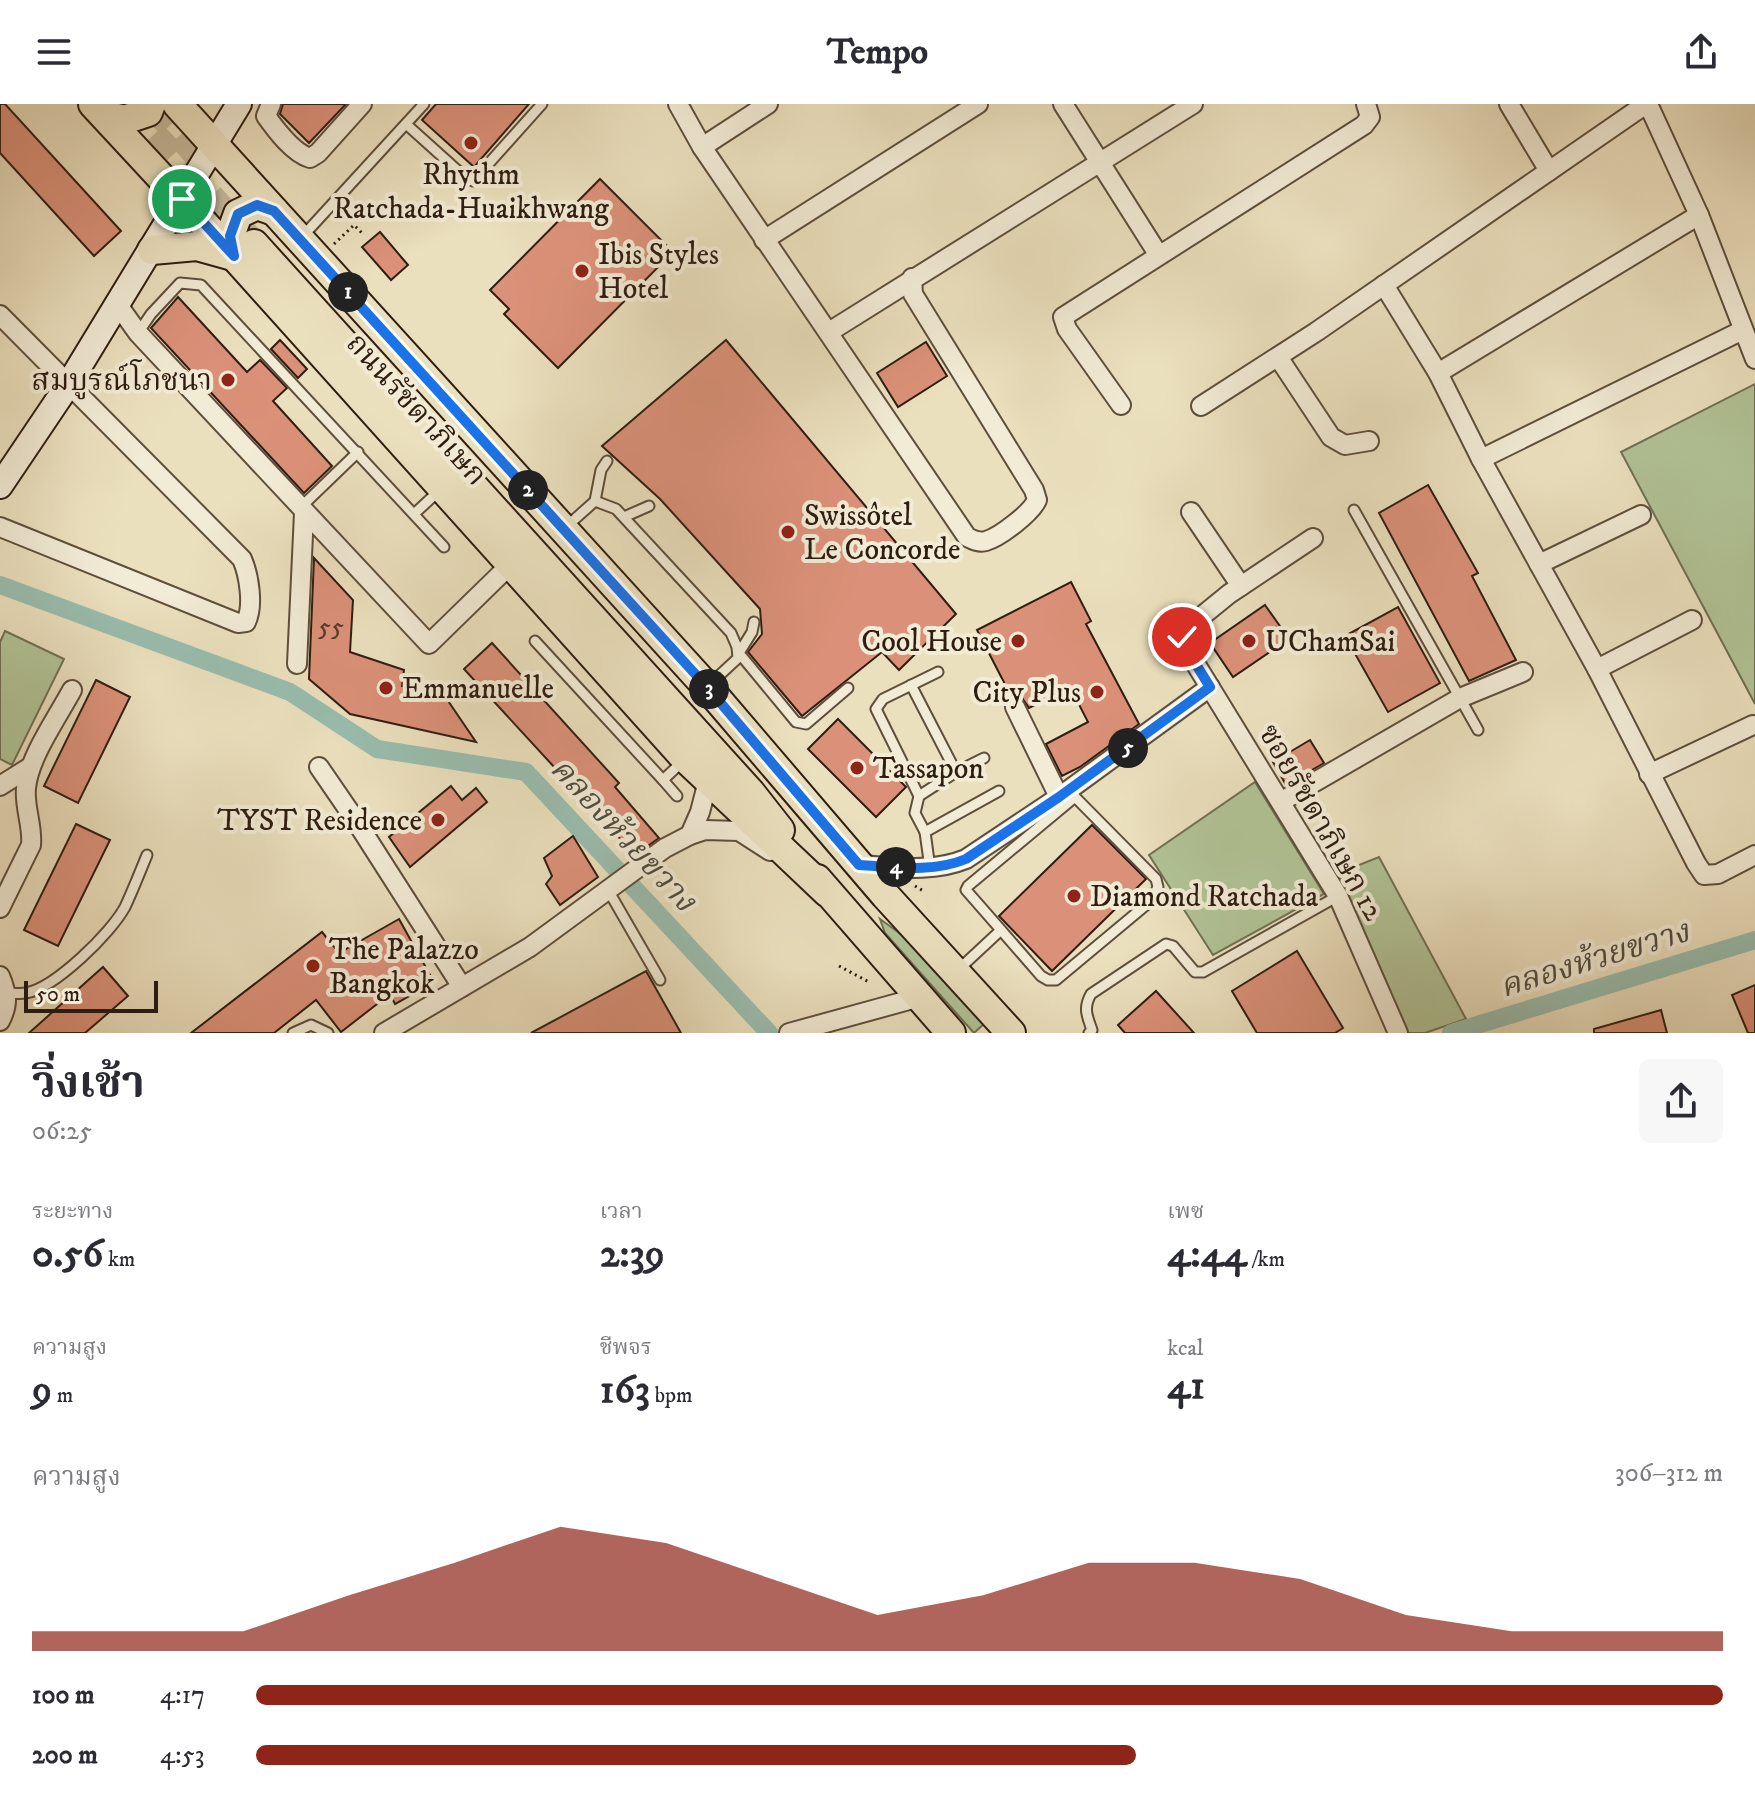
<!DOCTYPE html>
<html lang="th">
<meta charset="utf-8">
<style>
body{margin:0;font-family:"IM FELL DW Pica","Noto Serif Thai",serif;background:#f7f7f7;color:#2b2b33;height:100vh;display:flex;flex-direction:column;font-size:30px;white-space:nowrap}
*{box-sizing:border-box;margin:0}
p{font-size:26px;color:#7c7c81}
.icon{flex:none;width:44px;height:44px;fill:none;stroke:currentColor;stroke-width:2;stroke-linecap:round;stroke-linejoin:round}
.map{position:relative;height:929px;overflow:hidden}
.drawer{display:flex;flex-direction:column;background:#fff;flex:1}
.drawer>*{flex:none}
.scale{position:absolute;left:24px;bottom:20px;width:134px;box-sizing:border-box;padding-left:8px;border:4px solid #2f1d11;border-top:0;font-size:22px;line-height:28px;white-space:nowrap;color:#2f1d11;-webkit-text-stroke:6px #f2ebd5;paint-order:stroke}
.pin{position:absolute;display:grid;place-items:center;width:68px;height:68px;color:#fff;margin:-34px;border:4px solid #fff;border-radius:50%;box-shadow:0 2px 8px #0007}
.km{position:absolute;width:40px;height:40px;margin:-20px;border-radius:50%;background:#222;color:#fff;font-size:22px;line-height:40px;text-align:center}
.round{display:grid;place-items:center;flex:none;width:84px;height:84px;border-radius:12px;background:#f7f7f7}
.overview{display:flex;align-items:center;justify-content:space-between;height:136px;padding:0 32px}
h1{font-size:44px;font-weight:700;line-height:60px}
.stats{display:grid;grid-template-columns:repeat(3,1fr);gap:12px;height:136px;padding:8px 32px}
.stats div{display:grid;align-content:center}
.stats b{font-size:40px;font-weight:700}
.stats small{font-size:22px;font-weight:400}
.stats p{font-size:22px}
.chart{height:224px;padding:16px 32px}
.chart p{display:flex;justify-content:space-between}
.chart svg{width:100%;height:144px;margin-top:8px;fill:#8f2418;opacity:.7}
ul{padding:0 32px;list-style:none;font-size:26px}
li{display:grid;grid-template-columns:128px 96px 1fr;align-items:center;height:60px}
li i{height:20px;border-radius:10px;background:#8f2418}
header{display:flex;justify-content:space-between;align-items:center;height:104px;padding:0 32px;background:#fff;font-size:36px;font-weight:700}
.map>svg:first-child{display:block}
.green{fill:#b1c396;stroke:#707054;stroke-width:2}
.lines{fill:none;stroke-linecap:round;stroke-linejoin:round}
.canal{stroke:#99bdae;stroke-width:18}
.building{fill:#db9179;stroke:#2f1d11;stroke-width:2}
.primary-tunnel{stroke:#c5b99b;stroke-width:28;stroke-dasharray:28 14;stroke-linecap:butt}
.service-casing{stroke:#5e4e3c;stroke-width:13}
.minor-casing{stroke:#5e4e3c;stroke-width:22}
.secondary-casing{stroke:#2f1d11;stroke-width:28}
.primary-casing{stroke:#2f1d11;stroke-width:32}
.path{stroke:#2f1d11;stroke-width:3;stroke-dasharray:2 4;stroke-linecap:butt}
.service{stroke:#f2ebd5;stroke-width:9}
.minor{stroke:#f2ebd5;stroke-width:18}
.secondary{stroke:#f2ebd5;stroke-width:24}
.primary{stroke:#ebe0be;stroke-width:28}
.route-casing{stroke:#fff;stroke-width:16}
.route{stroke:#1a73e8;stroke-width:10}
.poi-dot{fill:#8f2418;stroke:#f2ebd5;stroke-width:3}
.labels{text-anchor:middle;stroke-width:8;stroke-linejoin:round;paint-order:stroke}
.number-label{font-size:26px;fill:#5a3a2b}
.poi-label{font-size:30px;fill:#2f1d11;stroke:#f2ebd5;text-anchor:start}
.street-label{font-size:30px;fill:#2f1d11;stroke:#f2ebd5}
.water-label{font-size:32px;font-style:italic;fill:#4f4d40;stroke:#f2ebd5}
</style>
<header><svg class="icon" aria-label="menu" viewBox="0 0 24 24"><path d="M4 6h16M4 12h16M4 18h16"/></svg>Tempo<svg class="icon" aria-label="share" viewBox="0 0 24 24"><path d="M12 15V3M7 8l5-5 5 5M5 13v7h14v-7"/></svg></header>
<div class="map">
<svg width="1755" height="929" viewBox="0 0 1755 929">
<rect width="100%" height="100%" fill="#ebe0be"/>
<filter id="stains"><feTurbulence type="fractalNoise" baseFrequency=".0025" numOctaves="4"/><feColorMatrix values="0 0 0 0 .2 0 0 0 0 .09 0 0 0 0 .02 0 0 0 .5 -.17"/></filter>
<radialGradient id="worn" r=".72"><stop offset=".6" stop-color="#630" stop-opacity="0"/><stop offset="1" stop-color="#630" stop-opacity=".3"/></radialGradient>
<!-- green -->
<g class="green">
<polygon points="1755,280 1755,600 1621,348"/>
<polygon points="5,527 64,555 12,661 0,655 0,538"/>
<polygon points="1255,678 1324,790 1213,851 1149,751"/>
<polygon points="1379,753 1466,915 1425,929 1405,929 1339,769"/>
<polygon points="880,815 902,831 985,919 974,929 885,829"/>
</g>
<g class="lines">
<!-- canal -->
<g class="canal">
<polyline points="0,481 290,588 377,645 526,668 769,929"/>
<polyline points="1451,929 1755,836"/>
</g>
</g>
<!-- building -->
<g class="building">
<polygon points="0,0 5,0 121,127 94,152 0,49"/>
<polygon points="283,0 346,0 309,39 280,10"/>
<polygon points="436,0 529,0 474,63 422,16"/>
<polygon points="600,75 673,148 558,264 504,210 509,205 490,186"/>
<polygon points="380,128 408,161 391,176 362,143"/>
<polygon points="178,193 247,268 260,256 287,284 273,297 332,362 304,389 151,224"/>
<polygon points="280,236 307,265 298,274 271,245"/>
<polygon points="726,236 956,510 899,566 882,548 802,612 748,548 762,530 760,505 660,395 602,342"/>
<polygon points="926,238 947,272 898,303 877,269"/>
<polygon points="1428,381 1478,469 1472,472 1516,556 1469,577 1379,409"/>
<polygon points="314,454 353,496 350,548 404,566 402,582 444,591 476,638 350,610 309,575"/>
<polygon points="1071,478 1091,517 1086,520 1139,620 1080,663 1062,672 1046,640 1088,618 1070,583 1029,604 1022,594 1011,592 977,526"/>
<polygon points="1265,501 1289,535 1233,573 1210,539"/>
<polygon points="1398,503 1440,579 1388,608 1345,532"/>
<polygon points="492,539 619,679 615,683 659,734 635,751 464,565"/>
<polygon points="96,576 130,593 78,699 44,682"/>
<polygon points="838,615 906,683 876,713 808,645"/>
<polygon points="1310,636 1324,659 1286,681 1273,658"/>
<polygon points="451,682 462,696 476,684 487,698 410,763 389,733"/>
<polygon points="76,720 110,736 58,842 24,826"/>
<polygon points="1092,721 1146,775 1052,867 999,812"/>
<polygon points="573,732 598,773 560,801 546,780 552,772 544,754"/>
<polygon points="399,815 434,878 395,900 390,890 341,928 316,896 274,929 191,929 322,828 339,849"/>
<polygon points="1297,847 1343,924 1335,929 1257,929 1232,887"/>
<polygon points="103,863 128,892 85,929 29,929"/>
<polygon points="646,867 681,929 531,929"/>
<polygon points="1755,881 1755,929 1748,929 1732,891"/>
<polygon points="1156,887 1194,929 1125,929 1118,921"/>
<polygon points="1661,906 1667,929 1594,929 1594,925"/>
</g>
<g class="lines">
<!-- primary-tunnel -->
<g class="primary-tunnel">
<polyline points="125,0 248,134"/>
<polyline points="152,0 197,50"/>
</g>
<!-- service casing -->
<g class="service-casing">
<g id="service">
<polyline points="406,20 466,74 473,77 542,0"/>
<polyline points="302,133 424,0"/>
<polyline points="138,229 151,210 180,179 201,181 444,443"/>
<polyline points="595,397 616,405 731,529 737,543 738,554 710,580"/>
<polyline points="300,404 358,348"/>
<polyline points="1354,406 1478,626"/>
<polyline points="414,410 441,385"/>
<polyline points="624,413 649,402"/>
<polyline points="566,423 595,397 601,366 607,357"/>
<polyline points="754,518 752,528 739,549 796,618 806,620 848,584"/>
<polyline points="535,537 663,676 683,657"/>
<polyline points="911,581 956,668"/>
<polyline points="663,676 677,692"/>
<polyline points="919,692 876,605 883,595 938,568"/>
<polyline points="925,728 915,709 919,692 956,668 984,654"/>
<polyline points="930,764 925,728 999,687"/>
<polyline points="608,786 660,876"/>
<polyline points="958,866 1001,826 1041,872 1048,876 1056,876 1152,796 1158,783 1156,775 1075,693 968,782 966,786 1001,826"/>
<path d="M7,889C12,889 20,890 26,889C55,884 111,829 125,803C133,786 140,768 147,751"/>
<polyline points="293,929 311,921 328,929"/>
<path d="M1089,929L1092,926C1087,912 1083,904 1091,890L1166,840L1173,842L1195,868H1203L1338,792"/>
</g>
</g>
<!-- minor casing -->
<g class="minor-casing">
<g id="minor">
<path d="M271,0L266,12C276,26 293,49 310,54L318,49L362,0"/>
<path d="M678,0L702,43L967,433C973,436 979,439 986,437C1000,433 1031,409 1037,396L1034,386L913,190L912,174"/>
<polyline points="1063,0 1158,150"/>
<polyline points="1509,0 1549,67"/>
<polyline points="1648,0 1699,111 1755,255"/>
<polyline points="702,43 768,0"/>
<polyline points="764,136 978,0"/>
<polyline points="1384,181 1438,269 1481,355 1597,565 1696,759 1704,771 1718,770 1755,751"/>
<polyline points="118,201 138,229 429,540 510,461"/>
<path d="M0,211L242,455C249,471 254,502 246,518L238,519L0,423"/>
<polyline points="829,228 1193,0"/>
<polyline points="1278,253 1331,333 1345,341 1369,337"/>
<polyline points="1438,269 1699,111"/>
<polyline points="1121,301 1067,225 1063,213 1364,21 1370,13 1366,0"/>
<polyline points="1201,302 1316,228 1646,0"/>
<polyline points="1481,355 1743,226"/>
<polyline points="1191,408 1241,482"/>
<polyline points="1313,434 1229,490 1186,525 1182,533 1184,541 1338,792 1398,929"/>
<polyline points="1539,460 1641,411"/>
<polyline points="297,560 304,409"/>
<polyline points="1597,565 1692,516"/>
<polyline points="1015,603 1059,693"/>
<polyline points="319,663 354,714 462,883"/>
<polyline points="1649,670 1753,621"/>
<polyline points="0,682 30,663"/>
<polyline points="1282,697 1460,594 1523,568"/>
<polyline points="690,731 700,708 708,677"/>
<path d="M859,761C895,763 932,769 966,755L1059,693L1210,583"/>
<path d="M0,804L31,741C33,722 24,703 26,684C29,653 57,614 72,586"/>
<path d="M0,872C7,889 9,900 0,917"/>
<polyline points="384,929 530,843 665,744 690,731 705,726 739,727 770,747"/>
<polyline points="789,929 920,893"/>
</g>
</g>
<!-- secondary casing -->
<g class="secondary-casing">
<polyline id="secondary" points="0,382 68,281 239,0"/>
</g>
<!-- primary casing -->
<g class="primary-casing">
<g id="primary">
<polyline points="93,0 234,152 683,652 827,788"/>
<polyline points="177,0 707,583 885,791 1011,929"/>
<polyline points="103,10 124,16 148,8 151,0"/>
<polyline points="254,140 751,689 780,726"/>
<polyline points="152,146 197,142 233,152"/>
<polyline points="234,152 230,132 238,110 257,101 274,107"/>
<polyline points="817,775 951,929"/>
</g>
</g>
<!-- path -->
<g class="path">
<polyline points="334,140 354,121 364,131"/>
<polyline points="915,782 925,788"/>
<polyline points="839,862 869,878"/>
</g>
<!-- service -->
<use href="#service" class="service"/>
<!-- minor -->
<use href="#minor" class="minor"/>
<!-- secondary -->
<use href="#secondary" class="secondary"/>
<!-- primary -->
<use href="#primary" class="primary"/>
</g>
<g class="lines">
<!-- route casing -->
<g class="route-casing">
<path id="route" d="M182,95L234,152L230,132L238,110L257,101L274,107L707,583L859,761C895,763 932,769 966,755L1059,693L1210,583L1184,541L1182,533"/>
</g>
<!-- route -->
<use href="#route" class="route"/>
</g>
<!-- markers -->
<g class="poi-dot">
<circle cx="471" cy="39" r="8"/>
<circle cx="582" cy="167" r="8"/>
<circle cx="228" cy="276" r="8"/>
<circle cx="788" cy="428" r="8"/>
<circle cx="1018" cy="537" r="8"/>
<circle cx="1249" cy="537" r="8"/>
<circle cx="386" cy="584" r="8"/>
<circle cx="1097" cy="588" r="8"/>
<circle cx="857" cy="664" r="8"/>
<circle cx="438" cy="716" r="8"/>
<circle cx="1074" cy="792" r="8"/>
<circle cx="313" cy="862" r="8"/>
</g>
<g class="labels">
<!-- number labels -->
<g class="number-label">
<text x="331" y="531">55</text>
</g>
<!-- poi labels -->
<g class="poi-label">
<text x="471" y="80" text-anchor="middle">Rhythm<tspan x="471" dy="34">Ratchada-Huaikhwang</tspan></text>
<text x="598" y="160">Ibis Styles<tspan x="598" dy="34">Hotel</tspan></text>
<text x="212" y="286" text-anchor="end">สมบูรณ์โภชนา</text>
<text x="804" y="421">Swissôtel<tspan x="804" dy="34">Le Concorde</tspan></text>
<text x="1002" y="547" text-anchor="end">Cool House</text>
<text x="1265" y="547">UChamSai</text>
<text x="402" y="594">Emmanuelle</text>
<text x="1081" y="598" text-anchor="end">City Plus</text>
<text x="873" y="674">Tassapon</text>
<text x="422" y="726" text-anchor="end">TYST Residence</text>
<text x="1090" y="802">Diamond Ratchada</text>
<text x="329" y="855">The Palazzo<tspan x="329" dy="34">Bangkok</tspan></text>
</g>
<!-- street labels -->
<g class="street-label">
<text transform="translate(417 305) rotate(48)" y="10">ถนนรัชดาภิเษก</text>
<text transform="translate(1322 718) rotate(60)" y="10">ซอยรัชดาภิเษก 12</text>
</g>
<!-- water labels -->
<g class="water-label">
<text transform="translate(624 730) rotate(47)" y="11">คลองห้วยขวาง</text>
<text transform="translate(1594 854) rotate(-17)" y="11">คลองห้วยขวาง</text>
</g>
</g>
<rect width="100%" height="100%" filter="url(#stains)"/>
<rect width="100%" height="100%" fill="url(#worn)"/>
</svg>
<div class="scale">50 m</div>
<div class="pin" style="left:182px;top:95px;background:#1e9e55"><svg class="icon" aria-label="arrive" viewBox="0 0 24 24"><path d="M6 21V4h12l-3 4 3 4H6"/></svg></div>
<div class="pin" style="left:1182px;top:533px;background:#d93025"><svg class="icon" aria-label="check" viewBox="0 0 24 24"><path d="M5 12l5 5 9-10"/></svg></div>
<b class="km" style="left:348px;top:188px">1</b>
<b class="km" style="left:528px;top:386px">2</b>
<b class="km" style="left:709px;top:585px">3</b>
<b class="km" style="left:896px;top:763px">4</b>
<b class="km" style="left:1128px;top:644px">5</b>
</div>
<section class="drawer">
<div class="overview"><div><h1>วิ่งเช้า</h1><p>06:25</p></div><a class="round"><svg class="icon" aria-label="share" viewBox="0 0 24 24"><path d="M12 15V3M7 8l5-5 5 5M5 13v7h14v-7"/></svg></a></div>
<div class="stats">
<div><p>ระยะทาง</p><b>0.56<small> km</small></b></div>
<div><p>เวลา</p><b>2:39</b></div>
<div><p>เพซ</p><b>4:44<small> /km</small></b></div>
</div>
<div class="stats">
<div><p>ความสูง</p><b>9<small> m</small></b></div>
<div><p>ชีพจร</p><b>163<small> bpm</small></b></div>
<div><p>kcal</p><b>41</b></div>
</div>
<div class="chart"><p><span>ความสูง</span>306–312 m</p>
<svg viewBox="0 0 160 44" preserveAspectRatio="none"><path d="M0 44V38L10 38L20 38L30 27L40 17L50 6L60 11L70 22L80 33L90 27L100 17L110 17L120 22L130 33L140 38L150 38L160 38V44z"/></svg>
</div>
<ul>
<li><b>100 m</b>4:17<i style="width:100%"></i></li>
<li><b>200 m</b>4:53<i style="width:60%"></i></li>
</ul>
</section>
